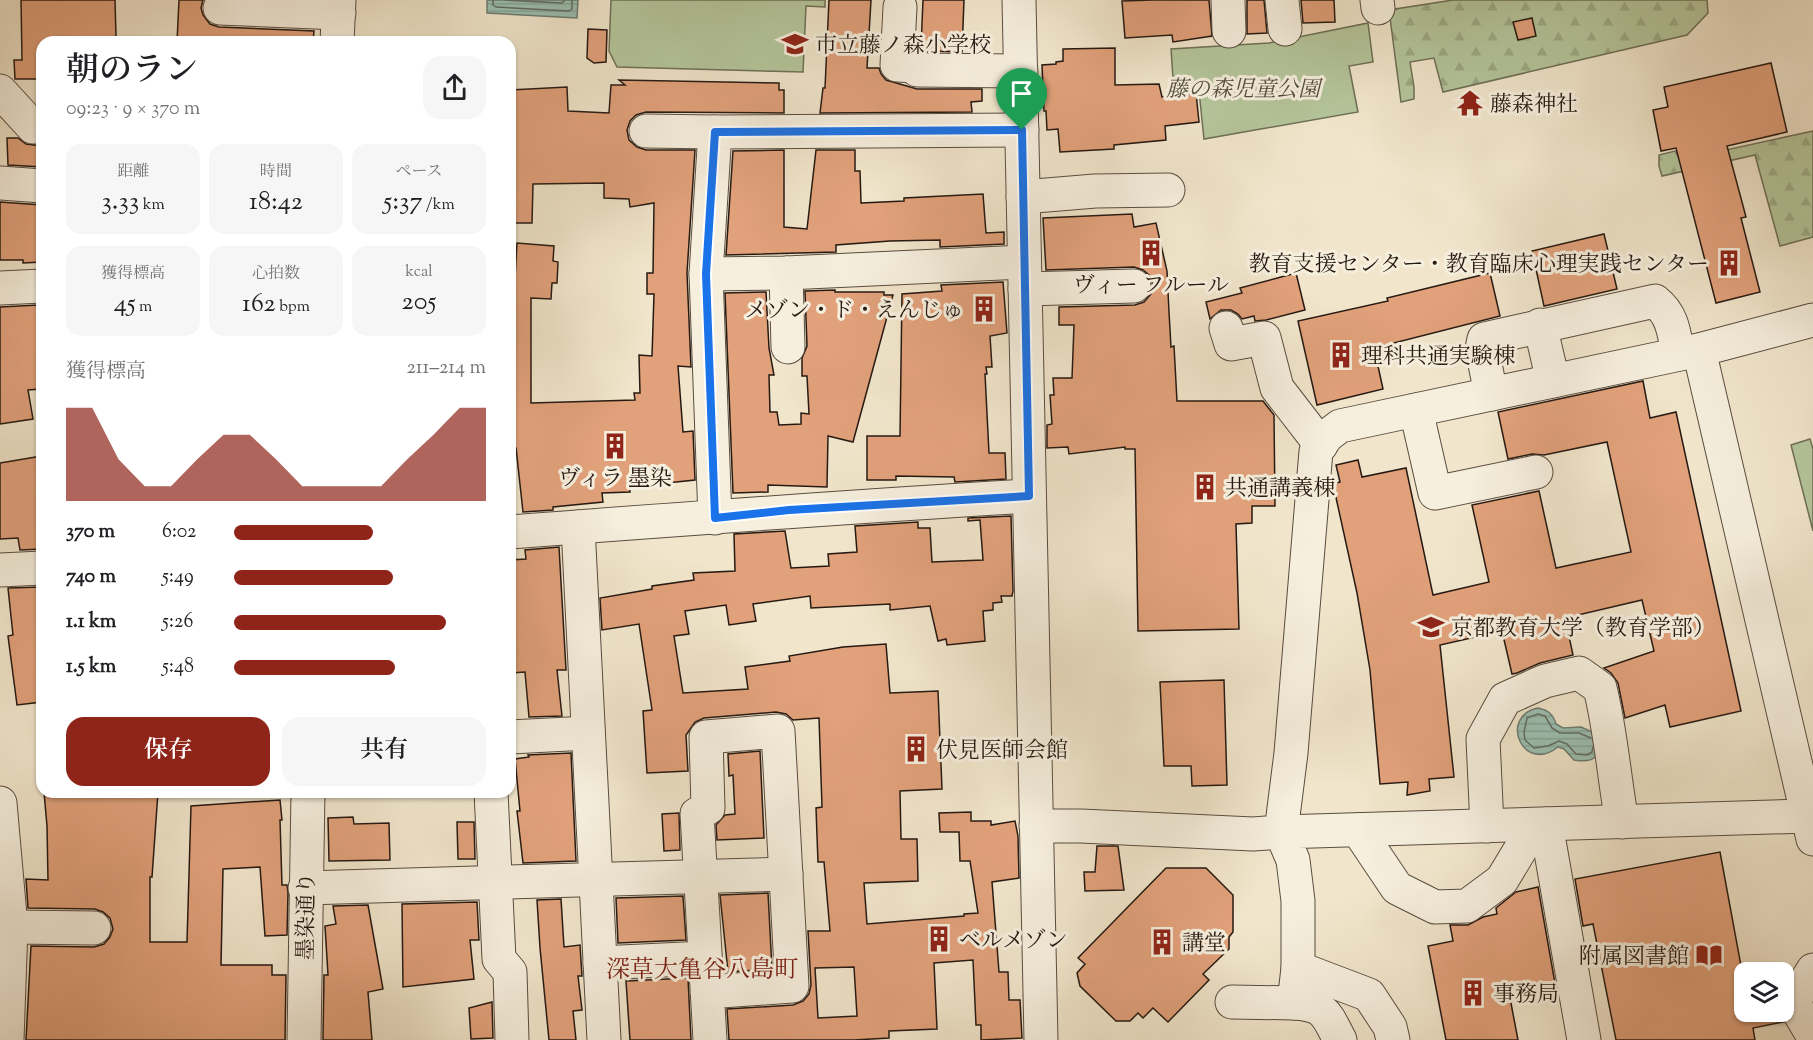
<!DOCTYPE html>
<html lang="ja">
<meta charset="utf-8">
<style>
body{margin:0;font-family:"Sorts Mill Goudy","Noto Serif JP",serif;background:#f6f6f6;color:#202124;height:100vh;display:flex;flex-direction:column;font-size:22px;white-space:nowrap}
*{box-sizing:border-box;margin:0}
p{font-size:20px;color:#757577}
.icon{flex:none;width:33px;height:33px;fill:none;stroke:currentColor;stroke-width:2;stroke-linecap:round;stroke-linejoin:round}
.map{position:relative;flex:1;overflow:hidden}
.panel{position:absolute;left:36px;top:36px;width:480px;height:762px;display:flex;flex-direction:column;background:#fff;border-radius:18px;box-shadow:0 2px 4px #0004}
.panel>*{flex:none}
.controls{position:absolute;left:1734px;top:962px;display:grid;gap:12px}
.controls a{display:grid;place-items:center;width:60px;height:60px;border-radius:12px;background:#fff;box-shadow:0 2px 4px #0004;font-size:30px}
.pin{position:absolute;display:grid;place-items:center;width:51px;height:51px;color:#fff;margin:-62px -26px;border-radius:50% 50% 50% 0;rotate:-45deg;box-shadow:0 0 6px #0007}
.pin .icon{rotate:45deg}
.round{display:grid;place-items:center;flex:none;width:63px;height:63px;border-radius:18px;background:#f6f6f6}
.overview{display:flex;align-items:center;justify-content:space-between;height:102px;padding:0 30px}
h1{font-size:33px;font-weight:600;line-height:45px}
.metrics{display:grid;grid-template-columns:repeat(3,1fr);gap:9px;height:102px;padding:6px 30px}
.metrics div{display:grid;align-content:center;border-radius:15px;background:#f6f6f6;text-align:center}
.metrics b{font-size:26px;font-weight:600}
.metrics small{font-size:16px;font-weight:400}
.metrics p{font-size:16px}
.chart{height:168px;padding:12px 30px}
.chart p{display:flex;justify-content:space-between}
.chart svg{width:100%;height:108px;margin-top:6px;fill:#8f2418;opacity:.7}
.button{display:flex;gap:12px;margin-top:auto;padding:12px 30px}
.button a{flex:1;height:69px;border-radius:18px;background:#8f2418;color:#fff;font-size:24px;font-weight:600;line-height:69px;text-align:center}
.button a+a{background:#f6f6f6;color:#202124}
ul{padding:0 30px;list-style:none;font-size:20px}
li{display:grid;grid-template-columns:96px 72px 1fr;align-items:center;height:45px}
li i{height:15px;border-radius:8px;background:#8f2418}
.map>svg:first-child{display:block}
.forest{fill:url(#forest-firs);stroke:#6e7057;stroke-width:1.5}
.green{fill:#b5c69c;stroke:#6e7057;stroke-width:1.5}
.water{fill:url(#water-rules);stroke:#6c7d72;stroke-width:1.5}
.lines{fill:none;stroke-linecap:round;stroke-linejoin:round}
.shore{stroke:#606c62;stroke-width:1.5}
.building{fill:#e1a17b;stroke:#261912;stroke-width:1.5;fill-rule:evenodd}
.minor-casing{stroke:#594c40;stroke-width:35}
.minor{stroke:#f6efde;stroke-width:33}
.route-casing{stroke:#fff;stroke-width:12}
.route{stroke:#1a73e8;stroke-width:8}
.labels{text-anchor:middle;stroke-width:6;stroke-linejoin:round;paint-order:stroke}
.poi-label{font-size:22px;fill:#261912;stroke:#f6efde;text-anchor:start}
.park-label{font-size:22px;font-style:italic;fill:#514d3b;stroke:#f6efde}
.street-label{font-size:22px;fill:#261912;stroke:#f6efde}
.neighbourhood-label{font-size:24px;fill:#7a1f14;stroke:#f6efde}
</style>
<div class="map">
<svg width="1813" height="1040" viewBox="0 0 1813 1040">
<defs>
<pattern id="forest-firs" width="22" height="20" patternUnits="userSpaceOnUse" patternTransform="scale(1.5)"><rect width="22" height="20" fill="#b5c69c"/><path d="M5 1l3.5 6h-7zM16 11l3.5 6h-7z" fill="#9caa85"/></pattern>
<pattern id="water-rules" width="6" height="5" patternUnits="userSpaceOnUse" patternTransform="scale(1.5)"><rect width="6" height="5" fill="#9bc0b2"/><path d="M0 2.5h6" fill="none" stroke="#85a498"/></pattern>
</defs>
<rect width="100%" height="100%" fill="#f1e6cc"/>
<filter id="stains"><feTurbulence type="fractalNoise" baseFrequency=".00333" numOctaves="4"/><feColorMatrix values="0 0 0 0 .2 0 0 0 0 .09 0 0 0 0 .02 0 0 0 .5 -.17"/></filter>
<radialGradient id="worn" r=".72"><stop offset=".6" stop-color="#630" stop-opacity="0"/><stop offset="1" stop-color="#630" stop-opacity=".3"/></radialGradient>
<!-- forest -->
<g class="forest">
<polygon points="1453,0 1707,0 1708,13 1687,35 1443,92 1434,58 1410,62 1414,87 1414,99 1401,102 1389,10"/>
<polygon points="1813,131 1813,237 1780,246 1755,155 1662,176 1659,166 1659,155 1675,151 1680,160"/>
</g>
<!-- green -->
<g class="green">
<polygon points="611,0 825,0 825,7 806,6 803,72 617,67 609,51"/>
<polygon points="1368,23 1373,62 1349,66 1358,112 1204,139 1199,91 1174,93 1171,49 1269,43"/>
<polygon points="1810,439 1813,449 1813,531 1791,445"/>
</g>
<!-- water -->
<g class="water">
<polygon points="487,0 578,0 577,18 487,13"/>
<path d="M1538,708C1548,710 1553,714 1556,724L1563,728L1581,727L1597,734C1598,755 1599,764 1574,760L1564,749L1558,747C1523,775 1498,716 1538,708Z"/>
</g>
<g class="lines">
<!-- shore -->
<g class="shore">
<polyline points="493,0 493,5 496,7 569,11 572,9 572,0"/>
<polyline points="505,0 562,3 565,0"/>
<polyline points="1591,738 1579,733 1560,733 1552,728 1545,716 1538,714 1527,718 1524,732 1525,740 1534,748 1548,746 1559,741 1567,744 1576,754 1587,755 1592,752 1593,747"/>
</g>
</g>
<!-- building -->
<g class="building">
<polygon points="21,0 115,0 116,37 112,37 113,42 42,42 42,79 15,79 14,60 22,60"/>
<polygon points="179,0 203,0 201,8 203,15 210,24 219,27 314,31 313,42 177,42"/>
<polygon points="829,0 871,0 867,68 879,68 881,74 886,80 917,89 982,89 982,101 971,102 972,112 820,113 823,88 825,88"/>
<polygon points="923,0 964,0 962,52 928,51 921,48"/>
<polygon points="1153,0 1209,0 1212,36 1173,42 1172,35 1125,38 1122,1"/>
<polygon points="1247,0 1264,0 1267,33 1247,34"/>
<polygon points="1301,0 1334,0 1335,22 1303,23"/>
<polygon points="1532,18 1536,36 1518,40 1513,22"/>
<polygon points="588,29 607,30 606,62 594,63 587,58"/>
<polygon points="1115,48 1115,85 1159,84 1162,97 1196,93 1199,122 1165,126 1166,140 1114,145 1114,149 1060,152 1058,129 1047,130 1046,111 1044,111 1042,65 1056,64 1056,62 1063,61 1063,49"/>
<polygon points="1771,63 1787,132 1727,146 1746,217 1741,218 1760,292 1716,303 1676,148 1661,151 1653,110 1668,107 1664,87"/>
<polygon points="619,80 779,83 779,90 784,90 784,113 646,112 636,115 630,121 627,130 629,140 637,147 646,150 695,150 687,273 691,367 678,366 683,432 693,431 695,480 667,483 667,476 629,477 630,492 602,493 603,502 553,507 553,510 523,512 516,448 510,448 510,328 512,328 517,243 554,246 553,261 558,262 557,283 552,283 551,299 531,298 531,403 635,400 634,393 640,393 639,355 652,356 654,294 647,294 647,273 653,273 654,203 630,207 629,199 604,198 604,183 533,184 532,223 510,223 510,90 567,87 568,111 609,113 611,85 625,85"/>
<polygon points="7,138 18,138 26,144 42,146 42,167 8,165"/>
<polygon points="784,150 784,227 807,229 816,150 855,150 855,171 860,171 861,203 904,201 904,198 983,194 986,233 1004,232 1004,244 940,247 940,240 890,241 836,245 836,252 726,255 733,151"/>
<polygon points="0,202 42,205 42,262 23,263 23,260 0,260"/>
<polygon points="1132,214 1134,227 1156,223 1167,271 1169,312 1171,347 1174,346 1177,401 1263,401 1274,415 1275,506 1252,506 1252,523 1236,524 1239,629 1138,631 1135,449 1125,449 1125,447 1069,454 1068,447 1047,448 1047,425 1052,424 1050,395 1054,395 1053,378 1072,378 1074,325 1059,325 1059,307 1135,305 1144,302 1151,294 1153,286 1150,276 1143,270 1134,267 1046,270 1043,218"/>
<polygon points="1604,234 1617,289 1544,306 1532,251"/>
<polygon points="1296,273 1305,310 1266,320 1255,321 1254,316 1242,319 1238,314 1231,310 1221,310 1210,319 1206,302 1242,293 1240,288"/>
<polygon points="1490,273 1500,316 1374,348 1383,389 1317,405 1298,321 1388,301 1387,298"/>
<polygon points="1003,282 1007,333 990,336 992,367 986,367 987,374 985,374 989,453 1005,453 1006,479 955,482 954,477 896,476 896,480 867,480 867,436 900,436 902,294 942,291 941,285"/>
<polygon points="835,290 835,292 884,292 884,295 893,295 853,442 828,436 827,487 768,485 768,492 733,493 725,293 766,292 769,348 774,375 769,375 770,412 777,412 779,425 801,424 801,413 809,414 807,376 802,376 802,358 807,346 805,291"/>
<polygon points="38,305 41,389 28,390 33,419 0,424 0,307"/>
<polygon points="1643,381 1650,418 1676,412 1741,711 1670,727 1665,705 1625,718 1618,683 1611,673 1604,668 1654,651 1642,600 1565,618 1573,655 1540,663 1517,673 1512,674 1502,631 1440,645 1454,777 1429,779 1430,791 1407,795 1408,782 1380,784 1370,670 1357,593 1333,484 1340,482 1336,465 1358,460 1362,477 1406,468 1433,595 1489,582 1472,505 1539,491 1556,568 1631,552 1607,442 1544,455 1532,454 1508,459 1498,412"/>
<polygon points="42,456 42,549 20,550 18,538 0,539 0,463"/>
<path d="M1011,516L1013,591L1012,596H1001L1002,602L993,603V610L983,611L985,641L947,645L946,639L938,641L930,606L890,610V604L811,608L810,596L753,604L756,621L729,625L726,605L685,611L689,634L674,636L683,693L748,689L745,667L790,661L789,656L843,647L886,644L890,693L938,691L942,789L900,791L901,839H917L918,881L864,883L867,924L964,916V914L978,913L970,861H960L959,832H940L939,813L971,812V821H991V825L1015,821L1018,836L1019,878L992,882L999,972H1008L1009,1000H1020L1022,1038L981,1040V1025H976L973,960L934,963L937,1029L889,1031V1038L854,1040H729L727,1009L793,1005L803,1001L809,994L811,985L808,931H830L824,862H818L817,836L816,808L822,807L819,718L793,720L786,714L776,712L704,718L695,722L686,735L688,771L647,773L643,711L652,710L639,624L602,630L600,598L652,589V586L694,580L693,573L735,571L734,534L785,531L791,568L829,566L828,554L857,552L855,526L918,522V528H930L932,562L983,560L980,520L968,521V518ZM854,967L857,1016L818,1018L815,968Z"/>
<polygon points="559,547 566,670 557,670 562,716 529,717 525,672 510,673 510,560 526,559 525,550"/>
<polygon points="42,587 42,702 17,705 8,636 13,635 8,588"/>
<polygon points="1224,680 1227,785 1192,786 1191,766 1164,766 1160,682"/>
<polygon points="760,751 764,838 717,840 716,825 725,815 735,814 733,775 729,776 728,754"/>
<polygon points="571,753 576,861 523,863 517,811 520,811 515,759 529,757 528,755"/>
<polygon points="44,792 158,792 152,877 150,877 150,942 187,942 191,806 280,800 282,820 280,820 282,885 287,885 288,893 287,935 265,936 260,867 223,869 221,965 272,965 272,975 286,975 285,1040 26,1040 31,946 94,947 104,944 110,937 113,929 110,918 103,912 95,909 28,908 26,879 48,880 47,826"/>
<polygon points="679,813 680,850 664,851 662,814"/>
<polygon points="353,817 354,824 389,823 390,860 329,861 328,818"/>
<polygon points="457,822 474,822 475,859 458,859"/>
<polygon points="1097,846 1118,846 1124,890 1085,891 1084,872 1095,872"/>
<polygon points="1720,852 1744,982 1744,1011 1767,1011 1771,1017 1783,1022 1753,1028 1755,1040 1616,1040 1593,924 1583,926 1575,879"/>
<polygon points="1166,868 1206,868 1233,895 1233,932 1229,937 1229,949 1203,974 1209,980 1168,1022 1153,1008 1143,1018 1138,1013 1130,1021 1116,1021 1080,986 1077,973 1085,964 1078,958"/>
<polygon points="1538,887 1556,989 1510,998 1518,1040 1446,1040 1428,946 1453,941 1450,925 1468,925 1483,917 1497,914 1496,908 1516,892"/>
<polygon points="768,893 772,969 728,972 720,895"/>
<polygon points="683,896 686,940 618,943 616,898"/>
<polygon points="561,899 564,947 580,945 582,976 578,976 582,1010 573,1011 576,1040 549,1040 540,948 537,900"/>
<polygon points="477,902 479,940 470,940 474,979 403,987 402,904"/>
<polygon points="368,905 383,989 368,992 372,1040 323,1040 324,975 328,975 325,926 336,924 333,906"/>
<polygon points="688,978 691,1040 630,1040 626,981"/>
<polygon points="492,1002 493,1038 471,1039 469,1008"/>
</g>
<g class="lines">
<!-- minor casing -->
<g class="minor-casing">
<g id="minor">
<polyline points="1019,0 1041,1040"/>
<polyline points="1228,0 1229,31"/>
<polyline points="1282,0 1285,29"/>
<polyline points="1377,0 1378,8"/>
<polyline points="900,7 897,65 917,66 917,70 1021,71"/>
<polyline points="220,8 339,13"/>
<polyline points="337,42 339,0"/>
<polyline points="0,91 33,127 42,127"/>
<polyline points="646,131 715,132"/>
<polyline points="0,183 42,186"/>
<polyline points="1023,197 1095,191 1168,190"/>
<polyline points="786,273 788,347"/>
<polyline points="706,274 786,273 1024,262"/>
<polyline points="0,288 42,286"/>
<polyline points="1025,289 1134,286"/>
<polyline points="1540,325 1553,381"/>
<polyline points="1226,328 1231,344 1264,338 1277,388 1321,445"/>
<polyline points="1699,350 1813,839"/>
<path d="M1491,394L1482,349L1484,339L1655,301C1673,315 1674,333 1678,354"/>
<polyline points="1416,410 1435,493 1536,472"/>
<polyline points="715,518 706,274 715,132 1022,130"/>
<polyline points="578,527 604,1040"/>
<path d="M510,532C683,519 856,506 1029,496"/>
<polyline points="0,570 42,568"/>
<polyline points="510,737 588,733"/>
<polyline points="491,792 499,959 510,972 512,1040"/>
<polyline points="0,803 11,927 7,1040"/>
<polyline points="1546,824 1584,1040"/>
<polyline points="1036,826 1081,826 1253,834 1281,832 1291,753 1316,451 1327,436 1340,426 1699,350 1813,320"/>
<path d="M1487,826L1483,739L1505,699L1545,681L1579,673L1600,688C1611,732 1614,777 1622,822"/>
<polyline points="1358,830 1397,888 1435,907 1467,906 1502,880 1535,825"/>
<polyline points="305,888 786,874"/>
<polyline points="11,927 94,928"/>
<polyline points="600,963 705,958"/>
<path d="M707,992L792,986L778,731L706,737L708,808L697,814C701,889 706,965 710,1040"/>
<polyline points="1232,1002 1294,1003 1298,968"/>
<polyline points="1793,1002 1813,1036"/>
<path d="M1294,1003C1326,1005 1326,1014 1340,1040"/>
<polyline points="1784,1004 1793,1002 1813,970"/>
<polyline points="304,1040 308,792"/>
<polyline points="1393,1040 1390,1027 1369,995 1298,968 1298,901 1293,860 1281,832 1807,816"/>
</g>
</g>
<!-- minor -->
<use href="#minor" class="minor"/>
</g>
<g class="lines">
<!-- route casing -->
<g class="route-casing">
<polygon id="route" points="1022,130 1029,496 789,510 715,518 706,274 715,132"/>
</g>
<!-- route -->
<use href="#route" class="route"/>
</g>
<!-- icons -->
<defs>
<g id="school-bare" transform="scale(2.07)"><path d="M0-5L7-2L0 1L-7-2ZM-4 1L0 2.5L4 1V4Q0 6-4 4Z" fill="#8f2418" stroke="#f6efde" stroke-width="2.5" paint-order="stroke"/></g>
<g id="temple-bare" transform="scale(2.07)"><path d="M0-6L5-2H3V0L6.5 2.5H4V6H1.5V3h-3V6H-4V2.5H-6.5L-3 0V-2H-5Z" fill="#8f2418" stroke="#f6efde" stroke-width="2.5" paint-order="stroke"/></g>
<g id="building-bare" transform="scale(2.07)"><path d="M-4-6H4V6H1V3H-1V6H-4ZM-2.5-4.3h1.7v1.8h-1.7ZM.8-4.3h1.7v1.8H.8ZM-2.5-1h1.7V.8h-1.7ZM.8-1h1.7V.8H.8Z" fill="#8f2418" stroke="#f6efde" stroke-width="2.5" paint-order="stroke"/></g>
<g id="university-bare" transform="scale(2.07)"><path d="M0-5L7-2L0 1L-7-2ZM-4 1L0 2.5L4 1V4Q0 6-4 4Z" fill="#8f2418" stroke="#f6efde" stroke-width="2.5" paint-order="stroke"/></g>
<g id="library-bare" transform="scale(2.07)"><path d="M-6-4Q-3-5.5-.7-3.5V5Q-3 3-6 4ZM6-4Q3-5.5 .7-3.5V5Q3 3 6 4Z" fill="#8f2418" stroke="#f6efde" stroke-width="2.5" paint-order="stroke"/></g>
</defs>
<g fill-rule="evenodd">
<use href="#school-bare" x="795" y="44"/>
<use href="#temple-bare" x="1470" y="103"/>
<use href="#building-bare" x="1151" y="253"/>
<use href="#building-bare" x="1729" y="263"/>
<use href="#building-bare" x="984" y="309"/>
<use href="#building-bare" x="1341" y="355"/>
<use href="#building-bare" x="615" y="446"/>
<use href="#building-bare" x="1205" y="487"/>
<use href="#university-bare" x="1431" y="627"/>
<use href="#building-bare" x="916" y="749"/>
<use href="#building-bare" x="939" y="939"/>
<use href="#building-bare" x="1162" y="942"/>
<use href="#library-bare" x="1709" y="955"/>
<use href="#building-bare" x="1473" y="993"/>
</g>
<g class="labels">
<!-- poi labels -->
<g class="poi-label">
<text x="815" y="52">市立藤ノ森小学校</text>
<text x="1490" y="111">藤森神社</text>
<text x="1709" y="271" text-anchor="end">教育支援センター・教育臨床心理実践センター</text>
<text x="1151" y="292" text-anchor="middle">ヴィー フルール</text>
<text x="964" y="317" text-anchor="end">メゾン・ド・えんじゅ</text>
<text x="1361" y="363">理科共通実験棟</text>
<text x="615" y="485" text-anchor="middle">ヴィラ 墨染</text>
<text x="1225" y="495">共通講義棟</text>
<text x="1451" y="635">京都教育大学（教育学部）</text>
<text x="936" y="757">伏見医師会館</text>
<text x="959" y="947">ベルメゾン</text>
<text x="1182" y="950">講堂</text>
<text x="1689" y="963" text-anchor="end">附属図書館</text>
<text x="1493" y="1001">事務局</text>
</g>
<!-- park labels -->
<g class="park-label">
<text x="1243" y="96">藤の森児童公園</text>
</g>
<!-- street labels -->
<g class="street-label">
<text transform="translate(305 916) rotate(-89)" y="8">墨染通り</text>
</g>
<!-- neighbourhood labels -->
<g class="neighbourhood-label">
<text x="702" y="977">深草大亀谷八島町</text>
</g>
</g>
<rect width="100%" height="100%" filter="url(#stains)"/>
<rect width="100%" height="100%" fill="url(#worn)"/>
</svg>
<div class="controls">
<a><svg class="icon" aria-label="layers" viewBox="0 0 24 24"><path d="M12 4l9 5-9 5-9-5zM3 14l9 5 9-5"/></svg></a>
</div>
<div class="pin" style="left:1022px;top:130px;background:#1e9e55"><svg class="icon" aria-label="arrive" viewBox="0 0 24 24"><path d="M6 21V4h12l-3 4 3 4H6"/></svg></div>
<section class="panel">
<div class="overview"><div><h1>朝のラン</h1><p>09:23 · 9 × 370 m</p></div><a class="round"><svg class="icon" aria-label="share" viewBox="0 0 24 24"><path d="M12 15V3M7 8l5-5 5 5M5 13v7h14v-7"/></svg></a></div>
<div class="metrics">
<div><p>距離</p><b>3.33<small> km</small></b></div>
<div><p>時間</p><b>18:42</b></div>
<div><p>ペース</p><b>5:37<small> /km</small></b></div>
</div>
<div class="metrics">
<div><p>獲得標高</p><b>45<small> m</small></b></div>
<div><p>心拍数</p><b>162<small> bpm</small></b></div>
<div><p>kcal</p><b>205</b></div>
</div>
<div class="chart"><p><span>獲得標高</span>211–214 m</p>
<svg viewBox="0 0 160 44" preserveAspectRatio="none"><path d="M0 44V6L10 6L20 27L30 38L40 38L50 27L60 17L70 17L80 27L90 38L100 38L110 38L120 38L130 27L140 17L150 6L160 6V44z"/></svg>
</div>
<ul>
<li><b>370 m</b>6:02<i style="width:55%"></i></li>
<li><b>740 m</b>5:49<i style="width:63%"></i></li>
<li><b>1.1 km</b>5:26<i style="width:84%"></i></li>
<li><b>1.5 km</b>5:48<i style="width:64%"></i></li>
</ul>
<div class="button"><a>保存</a><a>共有</a></div>
</section>
</div>
